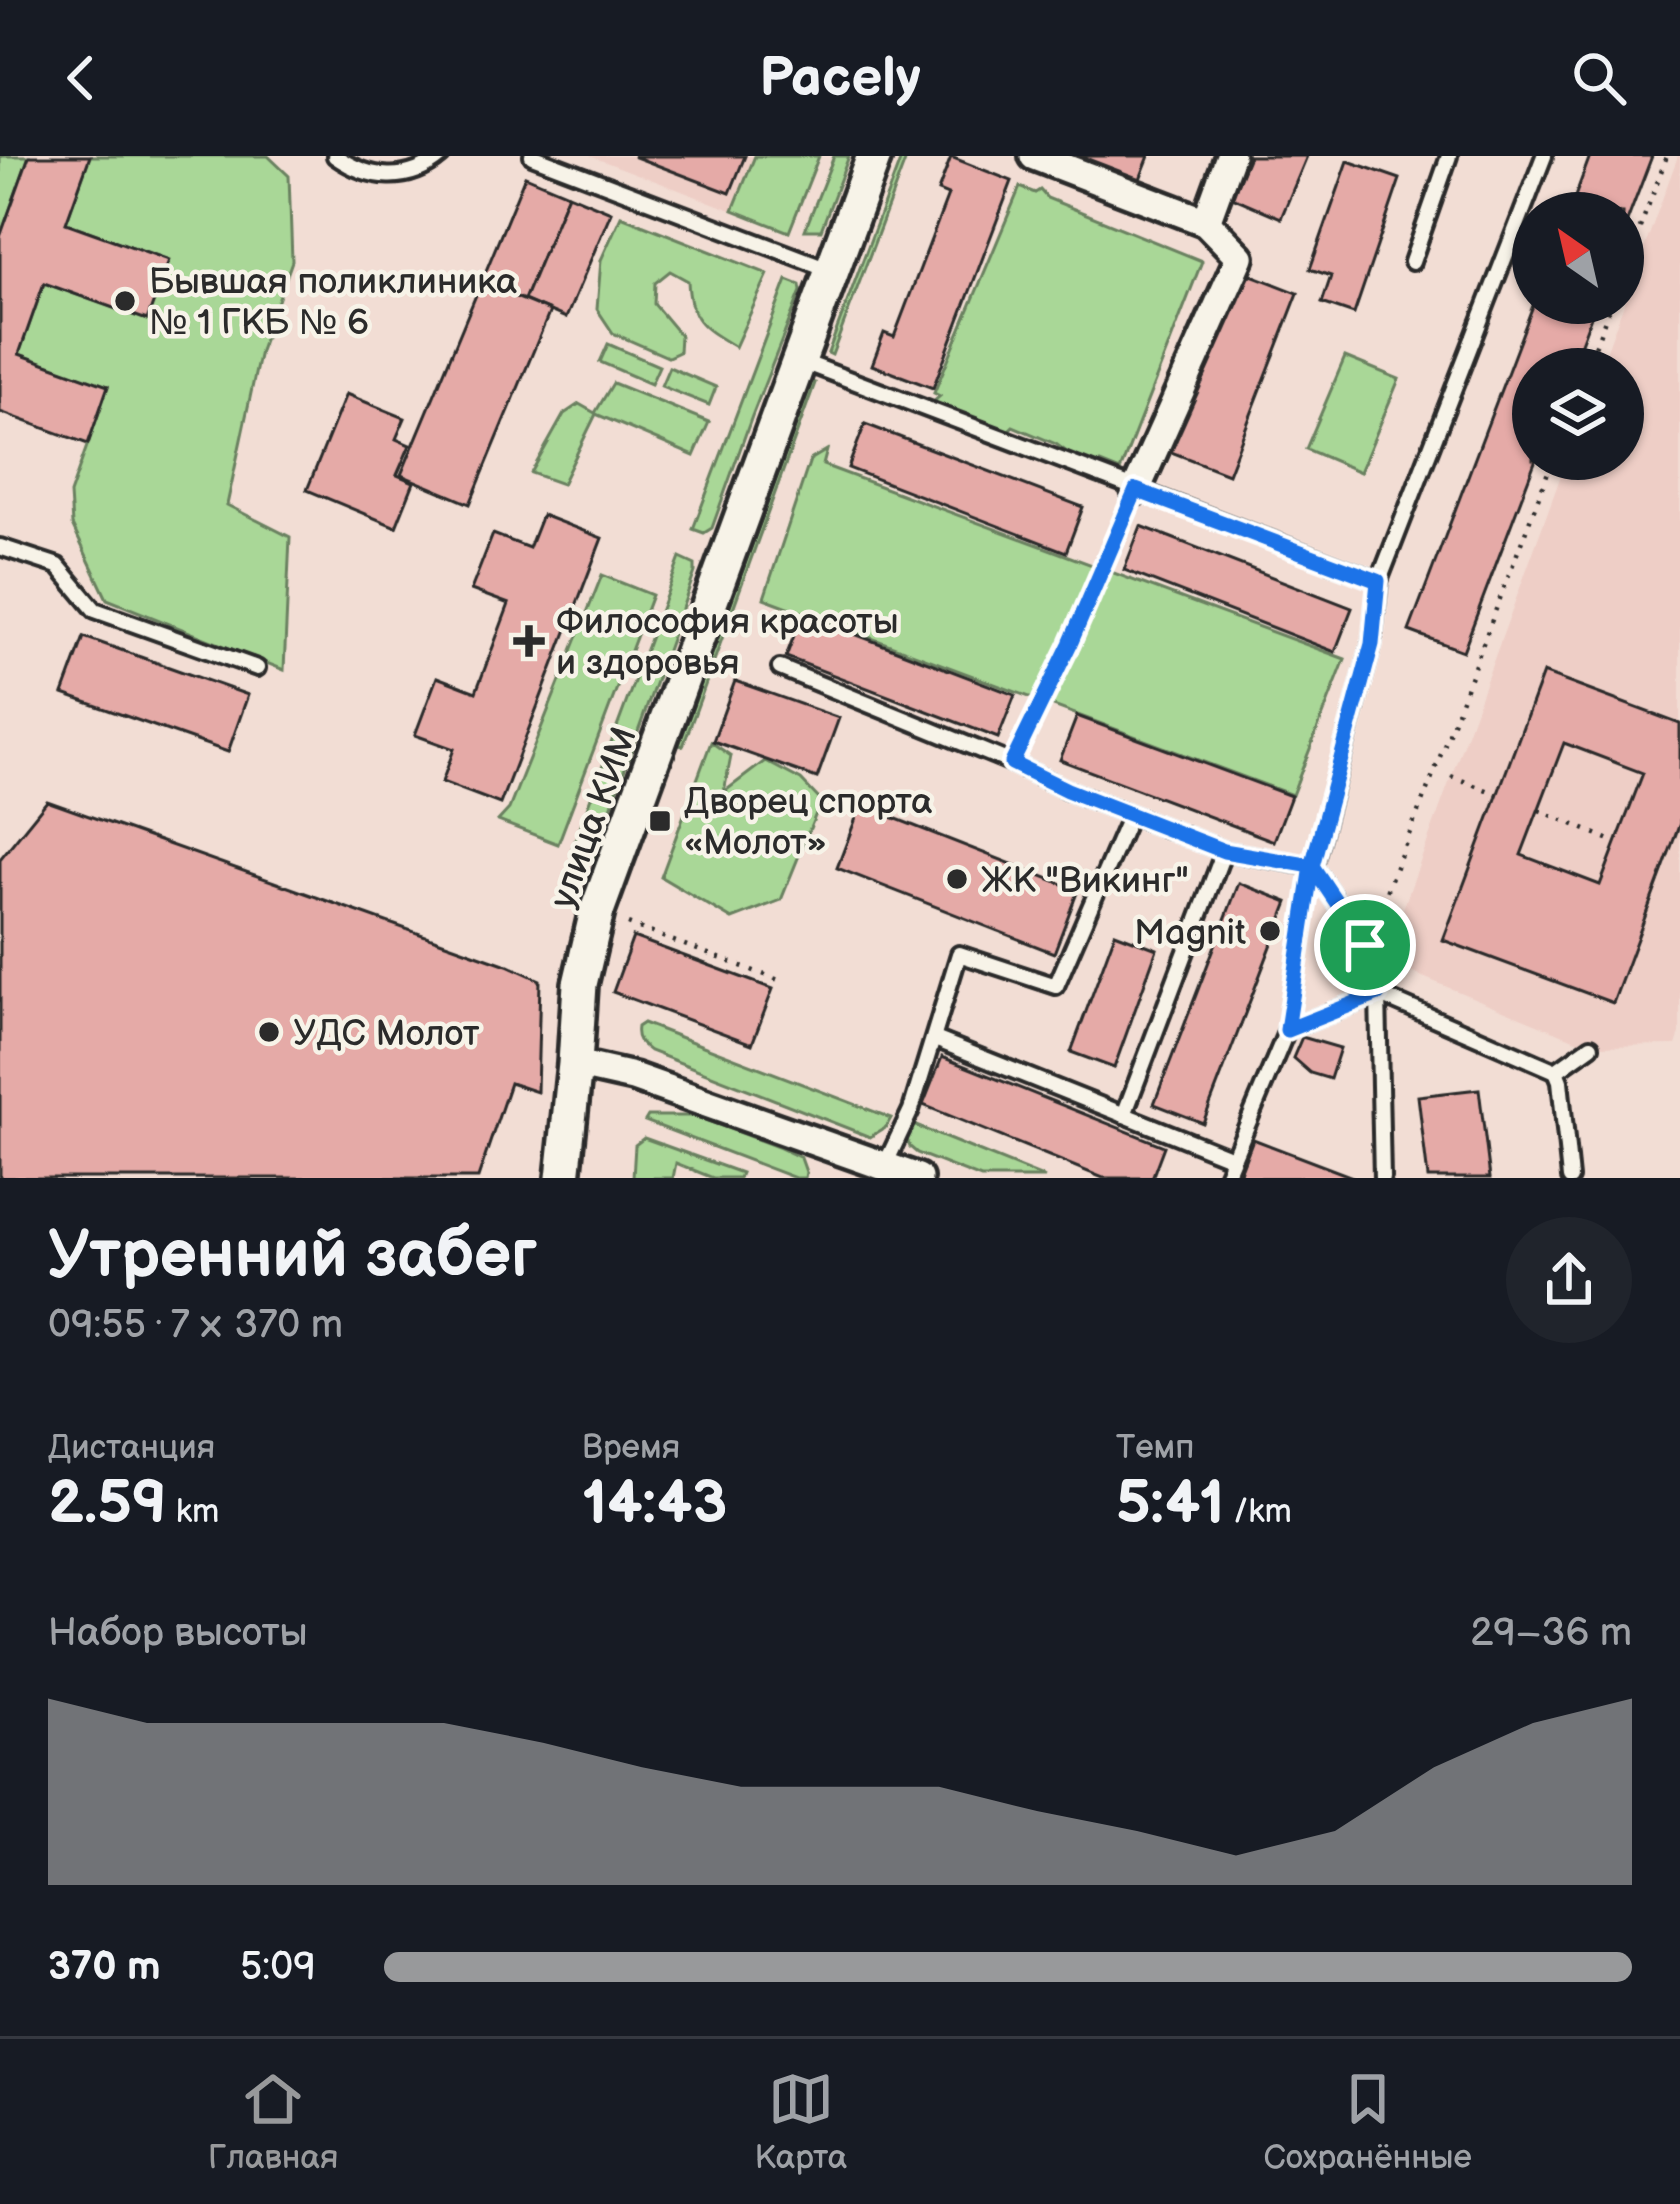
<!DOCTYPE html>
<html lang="ru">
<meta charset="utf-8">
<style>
body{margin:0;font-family:"Balsamiq Sans",sans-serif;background:#20242c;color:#f1f3f6;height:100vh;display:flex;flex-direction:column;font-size:45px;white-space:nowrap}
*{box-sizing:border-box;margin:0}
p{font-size:39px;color:#9ea1a6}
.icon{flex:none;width:66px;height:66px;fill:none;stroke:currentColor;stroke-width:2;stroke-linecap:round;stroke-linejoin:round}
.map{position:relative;height:1022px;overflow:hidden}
.side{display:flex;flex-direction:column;background:#171b24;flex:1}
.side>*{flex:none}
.needle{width:78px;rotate:326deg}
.buttons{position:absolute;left:1512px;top:36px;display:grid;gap:24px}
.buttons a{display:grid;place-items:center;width:132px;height:132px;border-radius:50%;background:#171b24;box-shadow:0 3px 9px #0004;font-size:60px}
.pin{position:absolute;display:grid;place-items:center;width:102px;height:102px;color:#fff;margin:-51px;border:6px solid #fff;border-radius:50%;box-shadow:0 3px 12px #0007}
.round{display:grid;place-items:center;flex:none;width:126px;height:126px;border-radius:63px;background:#20242c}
.headline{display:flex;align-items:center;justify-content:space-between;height:204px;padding:0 48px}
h1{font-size:66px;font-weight:800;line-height:90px}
.figures{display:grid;grid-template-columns:repeat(3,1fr);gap:18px;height:204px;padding:12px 48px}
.figures div{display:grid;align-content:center}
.figures b{font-size:60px;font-weight:800}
.figures small{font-size:33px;font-weight:400}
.figures p{font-size:33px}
.chart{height:336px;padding:24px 48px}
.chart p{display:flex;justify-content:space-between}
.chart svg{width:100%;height:216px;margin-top:12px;fill:#98999b;opacity:.7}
ul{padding:0 48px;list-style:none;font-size:39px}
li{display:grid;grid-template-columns:192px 144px 1fr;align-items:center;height:90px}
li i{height:30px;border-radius:15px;background:#98999b}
header{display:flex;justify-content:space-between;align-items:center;height:156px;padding:0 48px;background:#171b24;font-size:54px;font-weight:800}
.tab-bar{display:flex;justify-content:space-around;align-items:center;height:168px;border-top:3px solid #363941;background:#171b24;font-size:33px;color:#9ea1a6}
.tab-bar a{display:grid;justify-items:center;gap:6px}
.tab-bar .on{color:#98999b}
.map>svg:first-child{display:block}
.built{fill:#eecec6}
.green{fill:#a9d797;stroke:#6a8161;stroke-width:3}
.building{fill:#e5aaa7;stroke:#2b2b2b;stroke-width:3;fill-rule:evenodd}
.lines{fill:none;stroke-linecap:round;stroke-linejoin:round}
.service-casing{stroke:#2b2b2b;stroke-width:22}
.minor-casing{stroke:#2b2b2b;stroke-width:36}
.tertiary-casing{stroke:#2b2b2b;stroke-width:42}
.path{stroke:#2b2b2b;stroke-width:4.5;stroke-dasharray:3 9;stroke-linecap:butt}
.service{stroke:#f7f3e8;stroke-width:14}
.minor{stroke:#f7f3e8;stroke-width:27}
.tertiary{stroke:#f7f3e8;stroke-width:33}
.route-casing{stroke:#fff;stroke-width:24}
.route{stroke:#1a73e8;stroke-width:15}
.poi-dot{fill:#2b2b2b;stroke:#f7f3e8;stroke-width:4.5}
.labels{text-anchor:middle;stroke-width:9;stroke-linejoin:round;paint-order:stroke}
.poi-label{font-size:36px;fill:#2b2b2b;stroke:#f7f3e8;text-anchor:start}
.street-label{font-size:36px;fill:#2b2b2b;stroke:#f7f3e8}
</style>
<header><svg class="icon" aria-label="back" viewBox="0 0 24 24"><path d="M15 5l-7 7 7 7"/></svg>Pacely<svg class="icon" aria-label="search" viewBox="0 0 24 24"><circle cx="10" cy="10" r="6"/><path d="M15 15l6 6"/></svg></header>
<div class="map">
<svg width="1680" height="1022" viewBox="0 0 1680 1022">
<rect width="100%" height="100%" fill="#f2ddd4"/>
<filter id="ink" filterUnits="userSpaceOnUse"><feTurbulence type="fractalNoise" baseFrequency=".00833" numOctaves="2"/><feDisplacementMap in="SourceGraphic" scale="24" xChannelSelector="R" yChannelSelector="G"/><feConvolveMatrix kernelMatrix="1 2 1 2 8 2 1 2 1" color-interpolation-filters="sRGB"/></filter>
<g filter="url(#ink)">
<!-- built -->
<g class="built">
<polygon points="590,0 819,0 789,76"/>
<polygon points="1678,0 1680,0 1680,877 1676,889 1591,890 1384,805 1567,303 1623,303 1623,213 1600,213"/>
</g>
<!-- green -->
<g class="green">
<polygon points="0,0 29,0 0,81"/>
<polygon points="90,0 268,0 289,20 292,105 260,195 227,349 290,381 284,514 107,443 72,369 70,338 108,231 19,198 44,127 146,163 168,104 66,67"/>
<polygon points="755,0 819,0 789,76 733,54"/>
<polygon points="834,0 849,0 821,74 805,74"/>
<polygon points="902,0 907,0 832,199 828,197"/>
<polygon points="1020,31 1035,37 1040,34 1047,42 1202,105 1120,315 1100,307 1089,312 1056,288 1013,270 1006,277 931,248 940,240 934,237"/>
<path d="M621,60L768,118L735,191C702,171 690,166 688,125L670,115L655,127L654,148L680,179L679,196L668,201L613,177L597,153L601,104Z"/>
<polygon points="787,124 800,129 801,135 752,260 712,372 704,377 693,373"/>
<polygon points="608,188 659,210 651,228 600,206"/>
<polygon points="1345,201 1399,223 1360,316 1306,293"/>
<polygon points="669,211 716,231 709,249 661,230"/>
<polygon points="811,226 815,227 683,590 679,589"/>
<polygon points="613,227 709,266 694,300 596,258 562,328 531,317 564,258 579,248 595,257"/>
<polygon points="827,294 823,309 1345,503 1292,639 764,442 810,304"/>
<polygon points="680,402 695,409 695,416 593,702 571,695"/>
<polygon points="602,419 652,439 558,688 498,665 509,653"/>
<polygon points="711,586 731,600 724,636 765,605 801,624 821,645 781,744 732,763 661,721"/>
<path d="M643,867L891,962L886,971L870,981L650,895C641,888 635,884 637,871Z"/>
<polygon points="648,960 695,960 778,991 801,1002 806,1016 805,1022 795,1022 645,965"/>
<polygon points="911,968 1045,1022 981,1022 917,997 910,991 906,981"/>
<polygon points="644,982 741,1017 739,1022 713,1022 676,1007 673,1022 633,1022 635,989"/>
</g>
<!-- building -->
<g class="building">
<polygon points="29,0 90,0 66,67 169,104 147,164 44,127 19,198 108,230 88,288 0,256 0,81"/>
<polygon points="633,0 745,0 730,37"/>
<polygon points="1067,0 1149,0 1138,28"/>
<polygon points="1249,0 1307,0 1281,62 1232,41"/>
<polygon points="1590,0 1652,0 1623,76 1623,57 1569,57"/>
<polygon points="951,1 1012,25 933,232 872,209 884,177 894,181 948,39 938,35"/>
<polygon points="1348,5 1400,23 1354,158 1322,147 1331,120 1310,113"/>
<polygon points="525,20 568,38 524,144 481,127"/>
<polygon points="568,38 611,56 566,162 524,144"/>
<polygon points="1241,115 1298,137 1228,318 1171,296"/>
<polygon points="481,127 550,155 470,348 401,319"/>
<polygon points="1534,147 1596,147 1571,213 1533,213 1533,303 1536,303 1463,495 1409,475"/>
<polygon points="346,238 405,262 396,283 410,289 397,319 414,326 396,371 307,334"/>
<polygon points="865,268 1083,351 1066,396 848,312"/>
<polygon points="542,359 602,382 500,648 442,626 454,593 415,579 437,521 476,536 509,448 471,434 493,378 529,392"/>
<polygon points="1141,370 1352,452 1335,496 1124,414"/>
<polygon points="802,458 1015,539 998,582 786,501"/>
<polygon points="84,481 248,539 228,596 63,538"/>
<path d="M1543,517L1680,568V667L1613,847L1443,784ZM1564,587L1643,617L1600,729L1521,699Z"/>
<polygon points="735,525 839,562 817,622 713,585"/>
<polygon points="1077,560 1291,640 1274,685 1060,604"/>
<polygon points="47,645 507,809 540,824 537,936 510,927 478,1022 0,1022 0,703"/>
<polygon points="861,649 1078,734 1054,797 837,712"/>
<polygon points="1239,727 1288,746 1203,967 1154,948"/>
<polygon points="1115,777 1157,793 1114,912 1071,896"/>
<polygon points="633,781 773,833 752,888 613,836"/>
<polygon points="1302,881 1340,892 1330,923 1310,917 1293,902"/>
<polygon points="942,901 1164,990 1152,1022 1103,1022 923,949"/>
<polygon points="1479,933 1490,1022 1428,1022 1418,940"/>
<polygon points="1253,983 1355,1022 1238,1022"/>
</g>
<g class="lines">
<!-- service casing -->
<g class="service-casing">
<g id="service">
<path d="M335,0C369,24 408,28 441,0"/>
<polyline points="532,0 831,114"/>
<polyline points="1412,106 1449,0"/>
<polyline points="798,204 1379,425"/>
<polyline points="0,391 58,410 95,454 257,512"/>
<polyline points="780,512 1012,607 1067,634 1224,695 1313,711 1365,789 1378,838 1287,874 1225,1022"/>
<polyline points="1313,711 1372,488 1379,425 1544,0"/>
<polyline points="935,883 1232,1002"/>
<polyline points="1556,915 1560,925 1570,1022"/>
<polyline points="1556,915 1591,890"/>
<polyline points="1124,959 1224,695"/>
<polyline points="885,1009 911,954 959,798 1056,830 1130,659"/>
<polyline points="1382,1022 1378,838 1556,915"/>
</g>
</g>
<!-- minor casing -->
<g class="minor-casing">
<g id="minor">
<polyline points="1034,0 1206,66 1240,101 1136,334"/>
<polyline points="1206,66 1230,0"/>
<polyline points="575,908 633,921 918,1022"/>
</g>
</g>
<!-- tertiary casing -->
<g class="tertiary-casing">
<polyline id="tertiary" points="563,1022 575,908 580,828 597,755 874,0"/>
</g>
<!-- path -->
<g class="path">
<polyline points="1623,117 1667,0"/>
<polyline points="1587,213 1611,147"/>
<polyline points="1022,586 1070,488 1126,356"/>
<polyline points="1451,620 1497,638"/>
<polyline points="1539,654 1617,687"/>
<polyline points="628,768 784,826"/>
<polyline points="1373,768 1435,614 1553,303"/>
<polyline points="1291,850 1308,743"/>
</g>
<!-- service -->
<use href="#service" class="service"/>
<!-- minor -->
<use href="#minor" class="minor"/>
<!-- tertiary -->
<use href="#tertiary" class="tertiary"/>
</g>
</g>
<g class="lines" filter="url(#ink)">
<!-- route casing -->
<g class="route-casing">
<polyline id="route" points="1365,789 1312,710 1372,488 1378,425 1136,334 1070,488 1012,607 1067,634 1224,695 1312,710 1287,874 1378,838 1365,789"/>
</g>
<!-- route -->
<use href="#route" class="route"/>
</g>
<!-- markers -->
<g class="poi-dot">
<circle cx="125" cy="145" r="12"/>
<path d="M523 467h12v12h12v12h-12v12h-12v-12h-12v-12h12z"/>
<rect x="648" y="653" width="24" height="24" rx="6"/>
<circle cx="957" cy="723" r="12"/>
<circle cx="1270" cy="775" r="12"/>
<circle cx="269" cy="876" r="12"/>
</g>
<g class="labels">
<!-- poi labels -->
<g class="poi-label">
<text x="149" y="137">Бывшая поликлиника<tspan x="149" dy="41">№ 1 ГКБ № 6</tspan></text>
<text x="556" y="477">Философия красоты<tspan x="556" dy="41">и здоровья</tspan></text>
<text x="684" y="657">Дворец спорта<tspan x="684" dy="41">«Молот»</tspan></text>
<text x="981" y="736">ЖК "Викинг"</text>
<text x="1246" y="788" text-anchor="end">Magnit</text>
<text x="293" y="889">УДС Молот</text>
</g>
<!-- street labels -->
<g class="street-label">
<text transform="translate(592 661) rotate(-70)" y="13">улица КИМ</text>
</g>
</g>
</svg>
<div class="buttons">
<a><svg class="needle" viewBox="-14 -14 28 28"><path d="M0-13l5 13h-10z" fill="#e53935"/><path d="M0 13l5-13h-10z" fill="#9ea1a6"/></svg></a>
<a><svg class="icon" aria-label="layers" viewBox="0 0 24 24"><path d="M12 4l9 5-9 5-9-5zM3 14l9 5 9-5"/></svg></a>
</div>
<div class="pin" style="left:1365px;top:789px;background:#1e9e55"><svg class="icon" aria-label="arrive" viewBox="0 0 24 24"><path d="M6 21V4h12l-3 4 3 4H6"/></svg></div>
</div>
<section class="side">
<div class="headline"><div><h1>Утренний забег</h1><p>09:55 · 7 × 370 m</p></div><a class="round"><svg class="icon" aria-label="share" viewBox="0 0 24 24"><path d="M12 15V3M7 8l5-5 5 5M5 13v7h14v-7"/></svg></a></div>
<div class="figures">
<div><p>Дистанция</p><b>2.59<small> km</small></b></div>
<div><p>Время</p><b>14:43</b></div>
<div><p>Темп</p><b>5:41<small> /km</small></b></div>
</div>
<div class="chart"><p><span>Набор высоты</span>29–36 m</p>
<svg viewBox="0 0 160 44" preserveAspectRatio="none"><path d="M0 44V6L10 11L20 11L30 11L40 11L50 15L60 20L70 24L80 24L90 24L100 29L110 33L120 38L130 33L140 20L150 11L160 6V44z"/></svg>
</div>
<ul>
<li><b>370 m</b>5:09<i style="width:100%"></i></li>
</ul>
</section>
<nav class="tab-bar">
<a class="on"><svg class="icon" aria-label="home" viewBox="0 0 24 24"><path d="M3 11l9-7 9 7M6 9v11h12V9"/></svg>Главная</a>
<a><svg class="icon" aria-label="map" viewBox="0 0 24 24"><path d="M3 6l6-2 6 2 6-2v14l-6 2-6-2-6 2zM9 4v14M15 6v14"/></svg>Карта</a>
<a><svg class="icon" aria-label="saved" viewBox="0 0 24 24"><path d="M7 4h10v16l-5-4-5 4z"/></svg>Сохранённые</a>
</nav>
